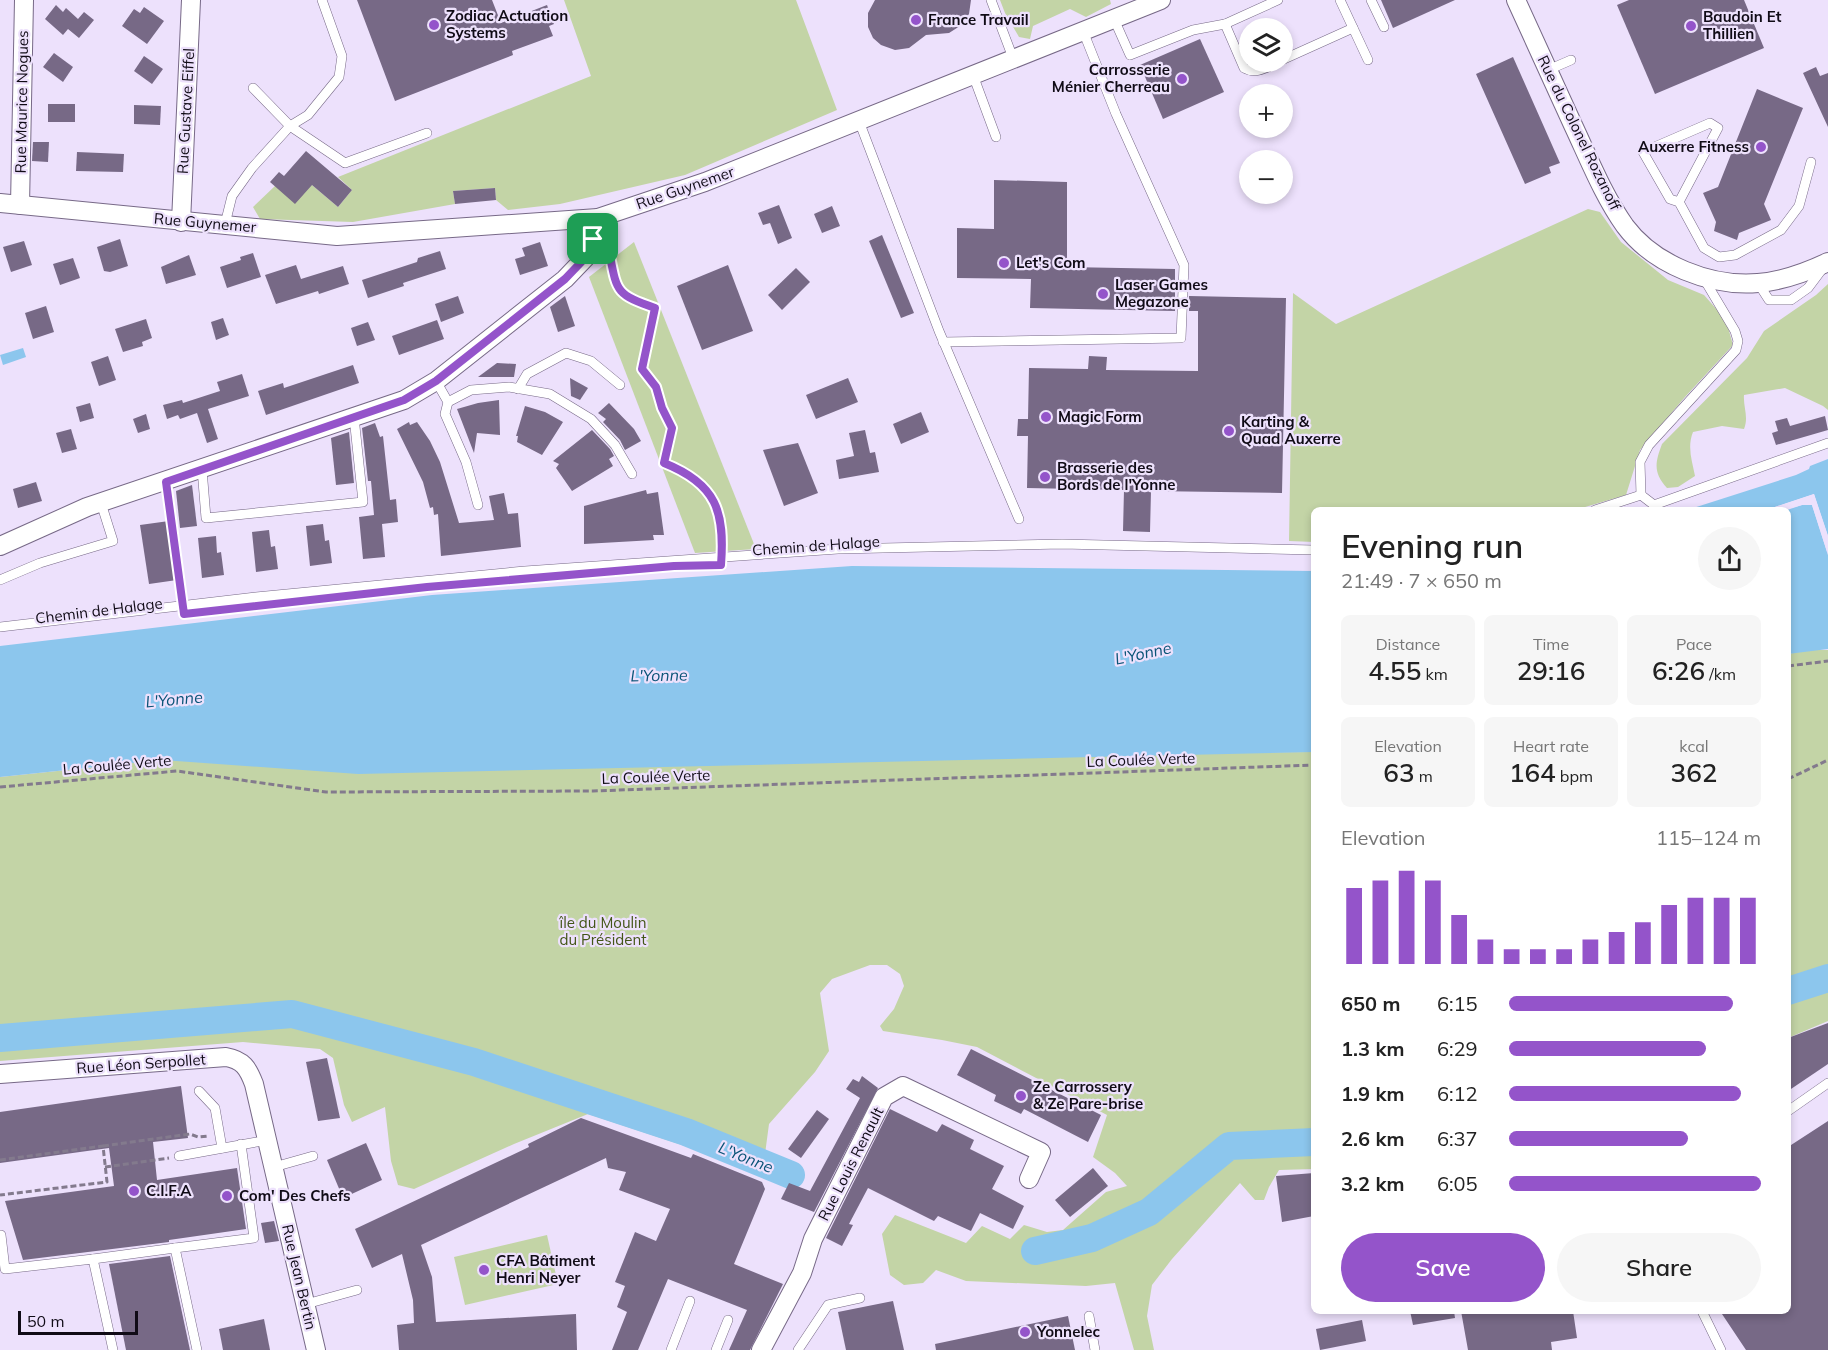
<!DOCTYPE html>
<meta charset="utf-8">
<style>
body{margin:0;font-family:Mulish,sans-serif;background:#f6f6f6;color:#222;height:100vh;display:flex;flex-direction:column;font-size:22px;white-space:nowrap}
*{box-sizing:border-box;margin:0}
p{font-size:20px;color:#767676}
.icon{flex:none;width:33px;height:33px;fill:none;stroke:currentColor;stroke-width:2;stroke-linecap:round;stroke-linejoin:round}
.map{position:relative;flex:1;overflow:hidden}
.details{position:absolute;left:1311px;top:507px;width:480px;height:807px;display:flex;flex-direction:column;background:#fff;border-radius:9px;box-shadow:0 3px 9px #0003}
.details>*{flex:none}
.tools{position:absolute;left:1239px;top:18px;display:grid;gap:12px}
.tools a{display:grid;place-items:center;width:54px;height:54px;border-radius:50%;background:#fff;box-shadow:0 3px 9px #0003;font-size:30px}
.scale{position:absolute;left:18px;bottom:15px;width:120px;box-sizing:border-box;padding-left:6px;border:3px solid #100b16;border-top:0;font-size:16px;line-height:21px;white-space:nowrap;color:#100b16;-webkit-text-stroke:4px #ede1fc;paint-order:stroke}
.pin{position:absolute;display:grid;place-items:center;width:51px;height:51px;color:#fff;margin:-26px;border-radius:12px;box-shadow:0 3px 9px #0006}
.round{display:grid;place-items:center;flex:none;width:63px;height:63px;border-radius:32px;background:#f6f6f6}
.headline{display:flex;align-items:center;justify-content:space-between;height:102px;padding:0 30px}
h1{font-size:33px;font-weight:600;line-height:45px}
.stats{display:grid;grid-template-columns:repeat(3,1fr);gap:9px;height:102px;padding:6px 30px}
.stats div{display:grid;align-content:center;border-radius:9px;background:#f6f6f6;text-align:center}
.stats b{font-size:26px;font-weight:600}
.stats small{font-size:16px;font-weight:400}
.stats p{font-size:16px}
.chart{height:168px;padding:12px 30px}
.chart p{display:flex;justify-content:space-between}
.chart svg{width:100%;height:108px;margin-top:6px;stroke:#9454ca;stroke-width:6}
.button{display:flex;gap:12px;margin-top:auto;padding:12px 30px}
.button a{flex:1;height:69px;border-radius:36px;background:#9454ca;color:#fff;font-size:24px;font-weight:600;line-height:69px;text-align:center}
.button a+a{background:#f6f6f6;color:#222}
ul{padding:0 30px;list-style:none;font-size:20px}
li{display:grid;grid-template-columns:96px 72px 1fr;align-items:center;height:45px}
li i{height:15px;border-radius:8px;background:#9454ca}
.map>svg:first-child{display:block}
.green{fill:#c3d4a6}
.water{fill:#8cc6ed}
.pier{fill:#ede1fc}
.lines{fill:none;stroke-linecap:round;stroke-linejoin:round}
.river{stroke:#8cc6ed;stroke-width:28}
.building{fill:#776986}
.service-casing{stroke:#776987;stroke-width:10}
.minor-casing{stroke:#776987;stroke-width:20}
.path{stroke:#837a8d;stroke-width:3;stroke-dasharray:6 3;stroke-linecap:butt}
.service{stroke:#fff;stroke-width:9}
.minor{stroke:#fff;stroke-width:18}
.route-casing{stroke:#fff;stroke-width:12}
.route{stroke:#9454ca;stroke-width:8}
.poi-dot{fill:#9454ca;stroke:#ede1fc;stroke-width:2}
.labels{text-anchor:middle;stroke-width:4.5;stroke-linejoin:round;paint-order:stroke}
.poi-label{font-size:15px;font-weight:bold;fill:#100b16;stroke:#ede1fc;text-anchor:start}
.street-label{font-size:15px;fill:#100b16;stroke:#ede1fc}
.park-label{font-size:15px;fill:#435617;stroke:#ede1fc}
.water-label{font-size:16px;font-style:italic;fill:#095377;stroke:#ede1fc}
</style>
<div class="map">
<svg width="1828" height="1350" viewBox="0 0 1828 1350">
<rect width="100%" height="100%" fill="#ede1fc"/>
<!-- green -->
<g class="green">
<polygon points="564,0 796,0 837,110 685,175 560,204 508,210 496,200 495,188 453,191 455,204 353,222 260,219 253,207 275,186 312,185 338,207 352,190 338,177 591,76"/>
<polygon points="1000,0 1110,0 1111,4 1086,17 1070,9 1033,26 1030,39 1019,37 1005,13"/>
<polygon points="1588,209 1600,212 1621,242 1668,280 1704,295 1726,320 1733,345 1685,397 1640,450 1626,495 1575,510 1314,510 1314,542 1289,541 1293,293 1336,324"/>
<polygon points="634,242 756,549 695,553 589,277"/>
<path d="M1828,284V410L1823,406L1785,388L1744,395C1743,407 1749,417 1744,429L1722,426L1693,432C1687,447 1692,461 1695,476L1678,487L1667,488C1653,472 1655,463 1662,444L1747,358L1764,331L1816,295Z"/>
<polygon points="1808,650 1828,650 1828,1021 1788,1038 1788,654"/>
<polygon points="1314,752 1314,1169 1279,1170 1269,1187 1264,1200 1255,1200 1240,1183 1172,1259 1152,1285 1147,1316 1154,1350 1134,1350 1115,1283 1086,1286 966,1281 936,1270 923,1283 904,1285 890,1275 882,1234 895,1215 966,1243 982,1226 1010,1239 1024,1225 1047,1232 1063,1230 1106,1192 1127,1186 1115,1173 1093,1157 1107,1115 977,1047 942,1040 883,1031 880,1026 894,1009 904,986 900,974 887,965 870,965 832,979 820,993 829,1051 815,1072 769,1124 765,1154 776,1183 688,1147 588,1114 514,1144 414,1189 398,1185 391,1161 385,1107 352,1122 344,1105 333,1058 320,1049 243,1042 0,1061 0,777 162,760"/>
<polygon points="547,1235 558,1284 465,1305 454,1257"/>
</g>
<!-- water -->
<g class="water">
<polygon points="23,348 26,357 3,365 0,355"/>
<polygon points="1828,459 1828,536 1814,494 1766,510 1687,510 1796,475 1809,469 1810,466"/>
<polygon points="1802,505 1812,505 1828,555 1828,649 1788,654 1787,510"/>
<polygon points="852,566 1314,571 1314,752 358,774 162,760 0,777 0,646 432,595"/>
</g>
<!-- pier -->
<polygon class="pier" points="1814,494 1828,536 1828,539 1825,537 1828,555 1812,505 1802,505 1784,510 1785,507 1802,502 1814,503 1812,498 1775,510 1766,510"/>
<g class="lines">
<!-- river -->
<g class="river">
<polyline points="1788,991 1828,978"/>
<polyline points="0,1038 292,1014 474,1062 686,1132 791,1175"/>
<polyline points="1035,1251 1092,1238 1149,1212 1229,1146 1314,1142"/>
</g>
</g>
<!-- building -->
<g class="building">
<polygon points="357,0 492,0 501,23 547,5 554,24 549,26 553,36 512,51 513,55 395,101"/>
<polygon points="875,0 971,0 969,14 960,26 949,33 926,35 909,48 895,50 881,45 873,38 868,27 868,13"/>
<polygon points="1381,0 1455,0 1393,28"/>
<polygon points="1629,0 1744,0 1764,48 1655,94 1617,5"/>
<polygon points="56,5 63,12 66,8 78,19 84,12 94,20 79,38 68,29 63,35 45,19"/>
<polygon points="144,7 164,21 147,44 122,26 134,9 140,13"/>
<polygon points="1200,39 1224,92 1163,119 1140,65"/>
<polygon points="54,53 73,67 63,82 43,67"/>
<polygon points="144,56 163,69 152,84 134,71"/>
<polygon points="1513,57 1560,163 1549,167 1551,173 1525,184 1476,74"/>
<polygon points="1816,67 1820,76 1828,73 1828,127 1803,73"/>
<polygon points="1757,89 1803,108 1764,204 1771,220 1739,233 1737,240 1714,231 1716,222 1703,193 1718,187"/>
<rect x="48" y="104" width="27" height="18"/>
<polygon points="134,105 161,106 160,125 134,124"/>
<polygon points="33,142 49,142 48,162 32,161"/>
<polygon points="306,151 352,190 338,207 312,185 295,204 270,182 279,172 284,176"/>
<polygon points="77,152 124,154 123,172 76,171"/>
<polygon points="994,180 1067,182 1067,267 1175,269 1175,311 1030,308 1031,279 957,278 957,228 994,229"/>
<polygon points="495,188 496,200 455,204 453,191"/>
<polygon points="779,205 792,238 778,244 770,223 763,225 758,213"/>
<polygon points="832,206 840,226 822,233 814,214"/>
<polygon points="882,235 914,313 901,318 869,241"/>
<polygon points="120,239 128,266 110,272 104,271 97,247"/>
<polygon points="24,241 32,265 11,272 3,247"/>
<polygon points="540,242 548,266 520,275 515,259 525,256 522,248"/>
<polygon points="440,251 446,269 403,283 404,286 368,298 362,280 417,262 418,258"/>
<polygon points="253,253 261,277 227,288 220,267 241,260 240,257"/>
<polygon points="189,255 196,275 166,284 161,267"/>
<polygon points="73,258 80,278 60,285 53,264"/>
<polygon points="296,265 301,279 343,266 349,284 319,294 318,291 276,304 265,275"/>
<polygon points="728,265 753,331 702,350 677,286"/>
<polygon points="796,268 810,282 782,310 768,295"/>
<polygon points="458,296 464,313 441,322 435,304"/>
<polygon points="565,296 575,326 558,332 550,307"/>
<polygon points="1189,296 1286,298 1282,493 1151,491 1150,532 1123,531 1124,490 1027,488 1028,436 1017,436 1018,419 1028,419 1029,368 1088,369 1089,356 1107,357 1106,370 1198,371 1198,311 1189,311"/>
<polygon points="46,306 54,332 33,339 25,313"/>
<polygon points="223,318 229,335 216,340 211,322"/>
<polygon points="146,319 152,338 142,342 143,346 123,352 115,329"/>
<polygon points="437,320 444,339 399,355 392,336"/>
<polygon points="368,322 375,340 357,346 351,328"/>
<polygon points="108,356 116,380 99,386 91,362"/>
<polygon points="497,363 516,364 514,377 478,377"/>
<polygon points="353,365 359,383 266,415 258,391 283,383 284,388"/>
<polygon points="242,374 249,396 208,409 218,439 207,443 197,413 180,419 178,415 167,419 163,405 182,400 183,403 220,391 217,382"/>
<polygon points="570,378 588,388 580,400 571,396"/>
<polygon points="848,378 858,402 816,419 806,395"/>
<polygon points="499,400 500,435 477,433 474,453 457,409 478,403"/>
<polygon points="90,403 94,418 80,422 76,407"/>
<polygon points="609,403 634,429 641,441 625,450 620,440 603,422 606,419 598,413"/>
<polygon points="525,406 545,412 563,422 542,455 517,442 518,436 516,436"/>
<polygon points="921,412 929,432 901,444 893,424"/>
<polygon points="146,414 150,429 138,433 133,419"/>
<polygon points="1825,416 1828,430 1776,445 1772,433 1778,431 1775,421 1787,418 1790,426"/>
<polygon points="409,422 410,425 417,422 430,441 440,462 459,523 494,520 489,496 504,493 508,514 518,513 521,547 441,556 438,514 434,515 433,507 430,508 423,482 397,429"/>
<polygon points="375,423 380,437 383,436 390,500 396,499 398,522 382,524 385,557 363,559 359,517 374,515 371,481 368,481 362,428"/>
<polygon points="71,429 77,449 62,453 56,433"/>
<polygon points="592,430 610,449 614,456 609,459 613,466 572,491 556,468 559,464 553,461"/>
<polygon points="865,430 870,453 875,452 879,472 839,479 836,460 854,456 849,433"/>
<polygon points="349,432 354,483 336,485 331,438"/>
<polygon points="798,443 818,493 784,506 763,450"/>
<polygon points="36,482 42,501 18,508 13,489"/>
<polygon points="192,485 197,526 180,528 176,491"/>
<polygon points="646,490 647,494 658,492 664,535 653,535 654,540 584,544 584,506"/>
<polygon points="169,521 177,580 149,584 140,525"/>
<polygon points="323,524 325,541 329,540 332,563 310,566 306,526"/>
<polygon points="269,530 271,547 275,546 278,569 256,572 252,532"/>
<polygon points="216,536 217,553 221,552 224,575 202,578 198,538"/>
<polygon points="1828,1023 1828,1064 1788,1091 1788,1038"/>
<polygon points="971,1049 1101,1115 1088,1142 1024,1109 1021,1114 994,1101 996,1095 957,1075"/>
<polygon points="327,1058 340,1118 318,1121 306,1062"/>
<polygon points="862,1076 878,1088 814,1212 781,1199 789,1183 810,1191 860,1098 846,1089 853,1079 859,1082"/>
<polygon points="181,1086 188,1138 153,1142 157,1180 237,1168 246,1229 169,1240 169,1242 23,1260 5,1201 114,1186 109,1148 0,1163 0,1112"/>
<polygon points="890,1109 937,1132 942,1124 974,1140 970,1149 1004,1166 992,1189 1024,1206 1013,1229 980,1213 971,1231 938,1216 934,1221 868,1188 849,1224 853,1225 842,1246 826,1238"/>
<polygon points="817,1110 829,1119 801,1158 788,1149"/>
<polygon points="581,1118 691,1158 693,1154 762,1182 765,1189 734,1264 783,1284 750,1350 729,1350 747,1310 668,1279 638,1350 612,1350 627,1312 617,1307 625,1286 615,1282 635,1232 656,1241 670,1209 619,1190 626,1172 608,1168 606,1158 421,1245 432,1277 436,1322 576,1314 577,1350 399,1350 397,1325 414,1323 413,1300 402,1254 372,1268 355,1229 529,1147 528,1144"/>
<polygon points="1828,1121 1828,1350 1746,1350 1720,1311 1788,1311 1788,1147"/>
<polygon points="366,1143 382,1180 343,1198 327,1160"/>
<polygon points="1093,1168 1108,1186 1070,1217 1055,1200"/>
<polygon points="1314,1173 1314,1216 1282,1222 1276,1176"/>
<polygon points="274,1221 279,1241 265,1243 261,1223"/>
<polygon points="170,1256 190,1350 126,1350 109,1264"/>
<polygon points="893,1301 904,1350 846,1350 838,1312"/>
<polygon points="1410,1311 1454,1311 1455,1318 1413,1325"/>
<polygon points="1461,1311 1573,1311 1577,1338 1551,1342 1552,1350 1468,1350"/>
<polygon points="1068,1316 1075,1350 936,1350 935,1344"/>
<polygon points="264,1319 270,1350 223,1350 219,1329"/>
<polygon points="1362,1320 1366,1341 1320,1350 1316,1329"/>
</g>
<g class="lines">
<!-- service casing -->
<g class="service-casing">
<g id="service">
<polyline points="991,0 1013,58"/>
<path d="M1278,0L1225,24L1244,68C1256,75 1267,67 1279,62"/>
<polyline points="1340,0 1368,60"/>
<polyline points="1371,0 1384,27"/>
<polyline points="1114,19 1130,55 1193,30 1225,24"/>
<polyline points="1282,60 1353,28"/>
<polyline points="1548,70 1571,60"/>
<polyline points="973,75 996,137"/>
<polyline points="253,88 290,126 345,163 427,133"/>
<polyline points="859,121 939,331 1019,519"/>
<polyline points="1679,202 1718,128 1710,123 1643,152 1670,199 1679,202 1704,248 1719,257 1735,255 1781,230 1799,206 1811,162"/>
<polyline points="225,224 232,196 252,168 290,126 308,115 339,77 342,56 322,0"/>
<polyline points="1758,283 1769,300 1791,300 1808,288 1823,268"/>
<polyline points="943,342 1181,338 1184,265 1116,114 1083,31"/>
<polyline points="436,381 448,402 445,414 466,462 478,505"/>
<polyline points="518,389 527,374 566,353 591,361 620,385"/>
<polyline points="448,402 471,390 509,387 550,394 591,419 615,445 632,474"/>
<polyline points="202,469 206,518 363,502 354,417"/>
<polyline points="1641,495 1640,462 1649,445 1736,350 1738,341 1735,331 1704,279"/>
<polyline points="1641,495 1654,505 1828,443"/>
<polyline points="1595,510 1641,495"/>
<polyline points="0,580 40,563 113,541 101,503"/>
<polyline points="0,627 256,597 525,571 838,549 1062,544 1314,550"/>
<polyline points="199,1091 215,1108 222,1148"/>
<polyline points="1788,1111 1828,1083"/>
<polyline points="179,1156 268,1140"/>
<polyline points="274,1167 313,1156"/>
<polyline points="1,1235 5,1269 93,1259 113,1350"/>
<polyline points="175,1248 254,1238 241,1144"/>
<polyline points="93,1259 175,1248 197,1350"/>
<polyline points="306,1304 357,1290"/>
<polyline points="1702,1311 1721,1350"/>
<polyline points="1089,1316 1095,1350"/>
<polyline points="671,1350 690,1301"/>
<polyline points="716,1350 728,1320"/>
<polyline points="798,1350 828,1305 860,1298"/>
</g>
</g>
<!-- minor casing -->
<g class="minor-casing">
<g id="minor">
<path d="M1516,0C1535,42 1554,83 1573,125C1589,159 1603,195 1625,226C1654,265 1711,287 1758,283C1782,281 1807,272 1828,262"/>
<polyline points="0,203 337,236 598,218 705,182 1161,0"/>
<polyline points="20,205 24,0"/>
<polyline points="181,222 191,0"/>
<polyline points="0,546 87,507 404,400 436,381 565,279 588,255 598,218"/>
<path d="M0,1074L226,1057C243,1060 248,1068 254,1084L316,1350"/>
<polyline points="761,1350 802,1273 813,1239 884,1097 903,1086 1041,1152 1029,1179"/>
</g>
</g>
<!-- path -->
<g class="path">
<path d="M607,249L609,251C617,292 615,294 655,308L642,369L656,387L662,408L672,428L664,463C702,478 725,502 722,545"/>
<polyline points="168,496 181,593"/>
<polyline points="1788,666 1828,661"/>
<polyline points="1788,779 1828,760"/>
<polyline points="0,787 177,771 326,792 593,791 1314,765"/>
<polyline points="103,1146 190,1134 198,1137 208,1136"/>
<polyline points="0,1160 103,1146 107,1182 0,1195"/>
<polyline points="105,1167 169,1158"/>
</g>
<!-- service -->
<use href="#service" class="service"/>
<!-- minor -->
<use href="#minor" class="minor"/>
</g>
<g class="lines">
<!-- route casing -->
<g class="route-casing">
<path id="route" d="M593,239L609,251C617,292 615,294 655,308L642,369L656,387L662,408L672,428L664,463C717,484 725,512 721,565L674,566L427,587L184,614L166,482L404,400L436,381L565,279L588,255Z"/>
</g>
<!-- route -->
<use href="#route" class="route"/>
</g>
<!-- markers -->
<g class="poi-dot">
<circle cx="916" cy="20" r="6"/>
<circle cx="434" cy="25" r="6"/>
<circle cx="1691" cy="26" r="6"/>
<circle cx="1182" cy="79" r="6"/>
<circle cx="1761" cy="147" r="6"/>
<circle cx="1004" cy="263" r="6"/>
<circle cx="1103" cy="294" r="6"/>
<circle cx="1046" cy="417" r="6"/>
<circle cx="1229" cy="431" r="6"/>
<circle cx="1045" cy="477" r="6"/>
<circle cx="1021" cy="1096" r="6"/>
<circle cx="134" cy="1191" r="6"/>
<circle cx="227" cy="1196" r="6"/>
<circle cx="484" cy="1270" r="6"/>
<circle cx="1025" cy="1332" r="6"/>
</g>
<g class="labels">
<!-- poi labels -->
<g class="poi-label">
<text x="446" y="21">Zodiac Actuation<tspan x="446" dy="17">Systems</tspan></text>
<text x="1703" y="22">Baudoin Et<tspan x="1703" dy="17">Thillien</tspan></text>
<text x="928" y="25">France Travail</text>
<text x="1170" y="75" text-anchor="end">Carrosserie<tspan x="1170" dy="17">Ménier Cherreau</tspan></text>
<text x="1749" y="152" text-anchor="end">Auxerre Fitness</text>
<text x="1016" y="268">Let's Com</text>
<text x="1115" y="290">Laser Games<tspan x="1115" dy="17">Megazone</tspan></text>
<text x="1058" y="422">Magic Form</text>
<text x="1241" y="427">Karting &amp;<tspan x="1241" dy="17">Quad Auxerre</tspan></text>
<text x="1057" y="473">Brasserie des<tspan x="1057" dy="17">Bords de l'Yonne</tspan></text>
<text x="1033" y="1092">Ze Carrossery<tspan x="1033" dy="17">&amp; Ze Pare-brise</tspan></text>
<text x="146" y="1196">C.I.F.A</text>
<text x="239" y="1201">Com' Des Chefs</text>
<text x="496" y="1266">CFA Bâtiment<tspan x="496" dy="17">Henri Neyer</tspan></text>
<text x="1037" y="1337">Yonnelec</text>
</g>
<!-- street labels -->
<g class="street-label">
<text transform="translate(22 102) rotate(-89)" y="5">Rue Maurice Nogues</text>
<text transform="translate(186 111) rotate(-87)" y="5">Rue Gustave Eiffel</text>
<text transform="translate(1579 133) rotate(64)" y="5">Rue du Colonel Rozanoff</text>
<text transform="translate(685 188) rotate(-19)" y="5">Rue Guynemer</text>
<text transform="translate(205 223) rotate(5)" y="5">Rue Guynemer</text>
<text transform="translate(816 546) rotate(-4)" y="5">Chemin de Halage</text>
<text transform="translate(99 611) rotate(-7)" y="5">Chemin de Halage</text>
<text transform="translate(1141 760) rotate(-2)" y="5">La Coulée Verte</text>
<text transform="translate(117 765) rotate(-5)" y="5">La Coulée Verte</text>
<text transform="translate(656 777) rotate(-2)" y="5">La Coulée Verte</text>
<text transform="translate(141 1064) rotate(-4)" y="5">Rue Léon Serpollet</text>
<text transform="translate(851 1164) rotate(-63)" y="5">Rue Louis Renault</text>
<text transform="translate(299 1277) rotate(77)" y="5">Rue Jean Bertin</text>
</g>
<!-- park labels -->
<g class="park-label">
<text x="603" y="928">île du Moulin<tspan x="603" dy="17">du Président</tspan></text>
</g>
<!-- water labels -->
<g class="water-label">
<text transform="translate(1143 653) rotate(-12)" y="6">L'Yonne</text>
<text transform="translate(659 675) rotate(-1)" y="6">L'Yonne</text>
<text transform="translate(174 699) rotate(-5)" y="6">L'Yonne</text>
<text transform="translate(746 1157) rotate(22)" y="6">L'Yonne</text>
</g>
</g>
</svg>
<div class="tools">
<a><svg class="icon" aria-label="layers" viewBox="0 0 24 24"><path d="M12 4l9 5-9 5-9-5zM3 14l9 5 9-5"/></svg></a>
<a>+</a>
<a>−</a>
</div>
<div class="scale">50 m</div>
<div class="pin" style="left:593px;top:239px;background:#1e9e55"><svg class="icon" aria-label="arrive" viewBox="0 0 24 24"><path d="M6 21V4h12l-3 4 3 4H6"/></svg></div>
<section class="details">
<div class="headline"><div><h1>Evening run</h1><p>21:49 · 7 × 650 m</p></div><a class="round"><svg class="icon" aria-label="share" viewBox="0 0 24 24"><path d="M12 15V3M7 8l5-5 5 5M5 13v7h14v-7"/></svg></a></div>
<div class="stats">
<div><p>Distance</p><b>4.55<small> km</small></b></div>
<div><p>Time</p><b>29:16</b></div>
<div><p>Pace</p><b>6:26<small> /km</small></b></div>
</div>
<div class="stats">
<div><p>Elevation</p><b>63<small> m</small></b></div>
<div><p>Heart rate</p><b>164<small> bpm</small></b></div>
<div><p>kcal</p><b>362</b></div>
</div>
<div class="chart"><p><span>Elevation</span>115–124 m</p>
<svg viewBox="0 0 160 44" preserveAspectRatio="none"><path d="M5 44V13M15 44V10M25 44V6M35 44V10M45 44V24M55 44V34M65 44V38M75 44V38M85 44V38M95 44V34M105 44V31M115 44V27M125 44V20M135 44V17M145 44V17M155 44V17"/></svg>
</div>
<ul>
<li><b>650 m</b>6:15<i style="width:89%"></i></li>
<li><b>1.3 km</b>6:29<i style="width:78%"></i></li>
<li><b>1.9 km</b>6:12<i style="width:92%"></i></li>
<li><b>2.6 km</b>6:37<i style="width:71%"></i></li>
<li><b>3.2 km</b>6:05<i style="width:100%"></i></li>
</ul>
<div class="button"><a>Save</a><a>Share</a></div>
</section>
</div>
